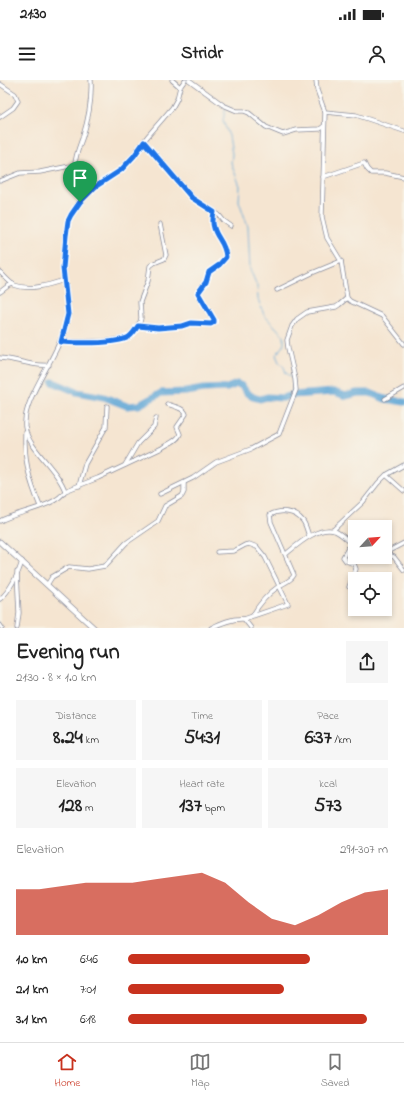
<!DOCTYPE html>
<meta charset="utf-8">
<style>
body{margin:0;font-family:"Indie Flower",sans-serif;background:#f6f6f6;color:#222;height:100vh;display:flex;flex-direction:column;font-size:15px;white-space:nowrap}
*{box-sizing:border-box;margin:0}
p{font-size:13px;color:#767676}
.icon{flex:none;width:22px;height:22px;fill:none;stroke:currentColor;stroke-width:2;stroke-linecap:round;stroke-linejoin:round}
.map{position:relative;height:548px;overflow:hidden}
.drawer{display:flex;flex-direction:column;background:#fff;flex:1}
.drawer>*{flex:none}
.needle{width:26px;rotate:64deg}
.tools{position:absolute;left:348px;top:440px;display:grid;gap:8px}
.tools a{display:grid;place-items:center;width:44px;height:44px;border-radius:0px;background:#fff;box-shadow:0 2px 6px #0003;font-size:20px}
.pin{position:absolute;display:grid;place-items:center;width:34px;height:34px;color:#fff;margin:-41px -17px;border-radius:50% 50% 50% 0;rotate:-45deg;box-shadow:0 0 4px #0007}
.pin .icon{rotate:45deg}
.round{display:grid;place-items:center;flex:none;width:42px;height:42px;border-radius:0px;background:#f6f6f6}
.headline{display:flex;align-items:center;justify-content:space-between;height:68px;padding:0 16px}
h1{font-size:22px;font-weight:700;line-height:30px}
.figures{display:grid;grid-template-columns:repeat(3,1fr);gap:6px;height:68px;padding:4px 16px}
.figures div{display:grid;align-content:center;border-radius:0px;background:#f6f6f6;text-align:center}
.figures b{font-size:20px;font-weight:700}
.figures small{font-size:11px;font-weight:400}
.figures p{font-size:11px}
.chart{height:112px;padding:8px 16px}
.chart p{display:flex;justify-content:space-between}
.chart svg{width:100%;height:72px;margin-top:4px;fill:#c8321e;opacity:.7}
ul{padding:0 16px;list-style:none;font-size:13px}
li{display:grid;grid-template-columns:64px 48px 1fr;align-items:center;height:30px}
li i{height:10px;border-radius:5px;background:#c8321e}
.status{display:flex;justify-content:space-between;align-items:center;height:28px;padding:0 20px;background:#fff;direction:ltr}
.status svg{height:11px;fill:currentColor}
header{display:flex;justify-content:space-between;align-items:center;height:52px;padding:0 16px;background:#fff;font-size:18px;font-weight:700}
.tabs{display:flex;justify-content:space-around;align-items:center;height:56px;border-top:1px solid #e0e0e0;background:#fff;font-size:11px;color:#767676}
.tabs a{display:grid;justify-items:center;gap:2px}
.tabs .current{color:#c8321e}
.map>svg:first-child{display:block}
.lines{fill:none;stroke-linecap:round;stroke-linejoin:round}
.stream{stroke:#5fa6d6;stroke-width:1}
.river{stroke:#5fa6d6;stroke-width:7}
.minor-casing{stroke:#888a98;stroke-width:5}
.tertiary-casing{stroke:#888a98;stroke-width:6}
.minor{stroke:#fff;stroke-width:3.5}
.tertiary{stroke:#fff;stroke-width:4.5}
.route-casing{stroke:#fff;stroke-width:8}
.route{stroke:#1a73e8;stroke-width:5}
</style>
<div class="status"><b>21:30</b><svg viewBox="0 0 49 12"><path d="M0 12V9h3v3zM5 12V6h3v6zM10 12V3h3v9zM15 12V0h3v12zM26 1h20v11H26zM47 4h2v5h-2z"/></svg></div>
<header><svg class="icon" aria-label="menu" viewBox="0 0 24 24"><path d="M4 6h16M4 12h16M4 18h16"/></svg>Stridr<svg class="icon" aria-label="person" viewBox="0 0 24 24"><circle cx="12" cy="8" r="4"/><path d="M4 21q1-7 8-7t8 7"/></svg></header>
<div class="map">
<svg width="404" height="548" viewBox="0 0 404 548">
<rect width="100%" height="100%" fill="#f7f3e8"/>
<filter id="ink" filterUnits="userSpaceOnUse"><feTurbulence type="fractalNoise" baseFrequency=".025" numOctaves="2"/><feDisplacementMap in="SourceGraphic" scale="8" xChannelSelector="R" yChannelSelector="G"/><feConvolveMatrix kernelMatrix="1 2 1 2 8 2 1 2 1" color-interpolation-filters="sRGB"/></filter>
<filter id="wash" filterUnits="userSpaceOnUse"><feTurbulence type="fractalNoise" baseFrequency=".012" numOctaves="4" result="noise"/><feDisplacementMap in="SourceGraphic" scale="16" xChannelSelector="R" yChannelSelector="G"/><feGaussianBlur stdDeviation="0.9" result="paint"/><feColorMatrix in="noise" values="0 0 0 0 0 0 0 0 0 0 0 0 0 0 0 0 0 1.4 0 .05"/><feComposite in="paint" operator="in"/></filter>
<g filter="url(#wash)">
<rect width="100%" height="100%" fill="#f5e5d1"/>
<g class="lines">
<!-- stream -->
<polyline class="stream" points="225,30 223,41 229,56 232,74 231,83 240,106 239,121 248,147 250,189 257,206 258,219 264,235 284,256 284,264 276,275 279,282 284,287 286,293 293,299 292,315"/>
<!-- river -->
<polyline class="river" points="53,302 77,312 104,317 127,326 139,325 161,313 186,312 204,309 227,308 237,304 242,306 247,313 253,317 260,319 267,317 283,318 292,315 334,312 346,316 357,313 370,313 385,319 404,322"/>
</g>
</g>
<g filter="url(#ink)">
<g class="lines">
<!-- minor casing -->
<g class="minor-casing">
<g id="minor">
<polyline points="172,0 180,7"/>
<polyline points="189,0 223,25 237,31 244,31 249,33 266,47 278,52 283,54 296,50 320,49 324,46"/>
<polyline points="316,0 317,10 325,32 356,35 404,51"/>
<polyline points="0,4 15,14 18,21 13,28 0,37"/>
<polyline points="325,32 322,137 327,158 341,181 347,218 350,221 382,236 404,264"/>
<polyline points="144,62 192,117 219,135 224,141 231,146"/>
<polyline points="323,97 364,83 367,89 371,93 385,93 404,97"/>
<polyline points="0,101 20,93 40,92 75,85"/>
<polyline points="80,122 95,107 121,90 134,75 147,57 172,28 177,19 180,7 185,0"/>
<path d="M0,192C4,196 9,202 14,205C30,211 49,205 64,200"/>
<polyline points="277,210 312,193 341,181"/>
<polyline points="0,212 8,206 13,204"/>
<path d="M138,246L158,248L182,246L191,243L211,244L214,242V240L198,213L206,202L209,192L219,185L226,177C225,162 217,159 214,148C213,143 213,137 214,132"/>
<polyline points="61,262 108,261 128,258 131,255 140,242 141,238 140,222 148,201 150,186 154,183 164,179 166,175 160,144"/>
<path d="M0,278C17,279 32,287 49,285"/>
<polyline points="385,319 404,308"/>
<path d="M25,352C24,380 29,400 40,426"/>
<polyline points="125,385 138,363 154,347 156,338"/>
<polyline points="386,395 404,411"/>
<polyline points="79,406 85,384 106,347 107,326"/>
<path d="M65,411L98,398L162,368C167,364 178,361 180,354L177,347L186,334C184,328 173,326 167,324"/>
<polyline points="160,414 193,398 216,382 251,369 279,354 296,310 295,299 288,268 287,260 292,246 297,239 307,232 336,227 339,225 347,218"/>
<path d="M0,441C16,432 56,427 65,411C58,389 28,369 25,347C22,318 59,276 66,244C71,221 61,196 64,172C65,161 65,147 70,136C73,131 78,127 80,121C84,110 74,97 75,85C75,76 80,65 83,56C89,37 92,20 91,0"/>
<polyline points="333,450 363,422 378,403 386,395 404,385"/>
<polyline points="217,472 234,471 245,465 249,464 257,467 265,477 288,524 244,539"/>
<polyline points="385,473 394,477 404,490"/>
<polyline points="385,473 404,463"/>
<path d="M286,474C297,465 319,445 335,451C342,454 349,462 355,466"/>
<polyline points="47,505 52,497 69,487 88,489 105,486 126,463 158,441 165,426 182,416 184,412 184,403"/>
<polyline points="349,507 356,489 354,484 346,481 343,477 351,463"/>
<path d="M0,519C9,512 19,493 22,481"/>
<path d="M253,535C259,524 269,513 279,506C284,503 291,501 294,495L271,442L270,435C281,429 295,431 303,441C306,445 307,451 309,456"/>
<polyline points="0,545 2,548"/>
<polyline points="17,548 19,533 17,492"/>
<path d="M211,548C221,543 232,538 244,539L251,548"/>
</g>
</g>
<!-- tertiary casing -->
<g class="tertiary-casing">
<polyline id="tertiary" points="0,462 94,548"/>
</g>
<!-- minor -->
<use href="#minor" class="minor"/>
<!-- tertiary -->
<use href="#tertiary" class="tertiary"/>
</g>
</g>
<g class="lines" filter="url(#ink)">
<!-- route casing -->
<g class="route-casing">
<path id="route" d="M144,62L192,118L214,132C213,137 212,143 214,148C217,159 225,162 226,177L219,185L209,192L206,202L198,213L214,240V242L211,244L191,243L182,246L158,248L138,246C135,250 132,256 127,258C112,264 78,263 61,262L68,234L63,188L66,156L68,141L71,135L80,122L95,107L121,90L134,76Z"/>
</g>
<!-- route -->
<use href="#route" class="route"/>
</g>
</svg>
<div class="tools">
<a><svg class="needle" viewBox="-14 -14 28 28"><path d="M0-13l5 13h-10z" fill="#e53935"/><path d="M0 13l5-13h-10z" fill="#767676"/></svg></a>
<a><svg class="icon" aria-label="locate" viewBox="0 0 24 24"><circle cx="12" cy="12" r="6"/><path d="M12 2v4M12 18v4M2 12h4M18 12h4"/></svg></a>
</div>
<div class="pin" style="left:80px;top:122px;background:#1e9e55"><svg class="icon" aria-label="arrive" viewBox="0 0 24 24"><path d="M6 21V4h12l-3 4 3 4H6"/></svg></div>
</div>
<section class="drawer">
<div class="headline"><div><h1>Evening run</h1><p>21:30 · 8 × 1.0 km</p></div><a class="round"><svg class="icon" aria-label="share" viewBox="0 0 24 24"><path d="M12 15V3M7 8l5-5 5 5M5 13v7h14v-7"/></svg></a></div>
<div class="figures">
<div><p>Distance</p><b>8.24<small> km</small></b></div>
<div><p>Time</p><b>54:31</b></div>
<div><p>Pace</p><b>6:37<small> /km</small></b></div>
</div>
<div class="figures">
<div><p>Elevation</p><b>128<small> m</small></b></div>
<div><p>Heart rate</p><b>137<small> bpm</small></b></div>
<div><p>kcal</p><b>573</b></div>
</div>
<div class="chart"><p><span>Elevation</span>291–307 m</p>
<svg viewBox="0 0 160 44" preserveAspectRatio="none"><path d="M0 44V16L10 16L20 14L30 12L40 12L50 12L60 10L70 8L80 6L90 12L100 24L110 34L120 38L130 32L140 24L150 18L160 16V44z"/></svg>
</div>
<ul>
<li><b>1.0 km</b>6:46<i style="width:70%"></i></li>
<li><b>2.1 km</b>7:01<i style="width:60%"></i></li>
<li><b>3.1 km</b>6:18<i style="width:92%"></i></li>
</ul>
</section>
<nav class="tabs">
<a class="current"><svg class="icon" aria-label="home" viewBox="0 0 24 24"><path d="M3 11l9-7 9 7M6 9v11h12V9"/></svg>Home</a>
<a><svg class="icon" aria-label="map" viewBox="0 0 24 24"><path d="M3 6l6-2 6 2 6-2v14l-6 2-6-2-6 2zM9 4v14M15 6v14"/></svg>Map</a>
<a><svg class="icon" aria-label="saved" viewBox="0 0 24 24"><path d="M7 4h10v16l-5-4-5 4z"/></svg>Saved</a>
</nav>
